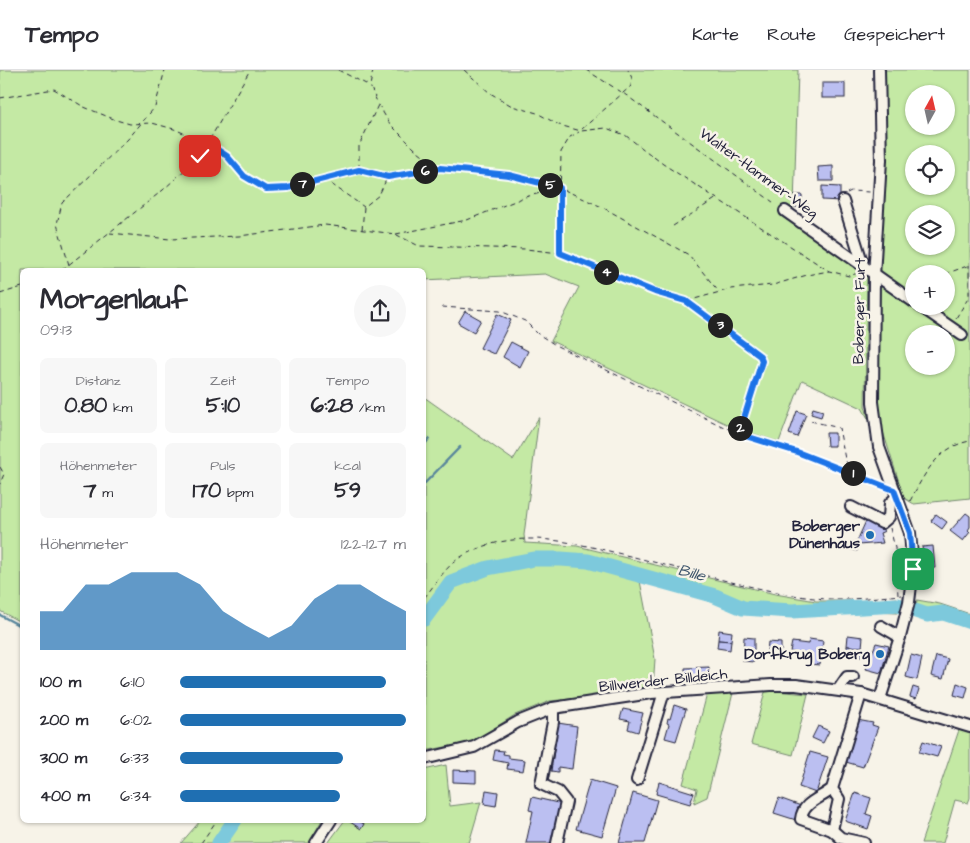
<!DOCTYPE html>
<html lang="de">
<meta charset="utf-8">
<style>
body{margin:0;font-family:"Architects Daughter",sans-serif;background:#f7f7f7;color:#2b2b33;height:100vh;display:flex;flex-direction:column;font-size:19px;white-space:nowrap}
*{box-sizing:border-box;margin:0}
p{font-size:16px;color:#7c7c81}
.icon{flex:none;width:28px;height:28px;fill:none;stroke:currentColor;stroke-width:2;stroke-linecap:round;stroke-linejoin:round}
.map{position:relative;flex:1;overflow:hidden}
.sheet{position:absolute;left:20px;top:198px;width:406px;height:555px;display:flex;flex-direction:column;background:#fff;border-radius:8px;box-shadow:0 1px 4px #0004}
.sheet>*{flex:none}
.needle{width:32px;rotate:8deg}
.fabs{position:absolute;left:905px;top:15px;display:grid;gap:10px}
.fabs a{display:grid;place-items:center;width:50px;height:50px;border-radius:50%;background:#fff;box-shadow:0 1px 4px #0004;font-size:25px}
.pin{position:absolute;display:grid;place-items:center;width:42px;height:42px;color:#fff;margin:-21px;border-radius:10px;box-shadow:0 2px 8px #0006}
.km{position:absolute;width:25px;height:25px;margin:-12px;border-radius:50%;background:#222;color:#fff;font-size:14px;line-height:25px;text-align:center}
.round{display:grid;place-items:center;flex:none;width:52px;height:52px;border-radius:26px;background:#f7f7f7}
.summary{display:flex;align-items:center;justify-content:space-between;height:85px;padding:0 20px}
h1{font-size:28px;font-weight:700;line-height:38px}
.stats{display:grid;grid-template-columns:repeat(3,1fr);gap:8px;height:85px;padding:5px 20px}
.stats div{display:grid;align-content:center;border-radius:8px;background:#f7f7f7;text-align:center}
.stats b{font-size:21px;font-weight:700}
.stats small{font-size:14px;font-weight:400}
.stats p{font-size:14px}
.chart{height:140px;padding:10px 20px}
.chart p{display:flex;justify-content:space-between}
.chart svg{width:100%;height:90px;margin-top:5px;fill:#1f6fb2;opacity:.7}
ul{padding:0 20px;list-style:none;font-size:16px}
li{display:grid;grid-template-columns:80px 60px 1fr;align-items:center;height:38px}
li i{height:12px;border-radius:6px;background:#1f6fb2}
header{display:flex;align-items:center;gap:30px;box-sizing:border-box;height:70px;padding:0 25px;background:#fff;border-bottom:1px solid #e1e1e2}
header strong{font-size:24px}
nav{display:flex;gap:28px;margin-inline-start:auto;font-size:18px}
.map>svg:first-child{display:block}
.green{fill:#c4e9a4;stroke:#738670;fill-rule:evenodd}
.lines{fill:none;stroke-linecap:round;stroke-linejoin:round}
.stream{stroke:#59869c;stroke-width:2.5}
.river{stroke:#7dc9dc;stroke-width:15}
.building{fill:#bbbff1;stroke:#22223b}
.minor-casing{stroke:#22223b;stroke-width:14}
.path{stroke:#22223b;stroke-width:1;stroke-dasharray:5 4;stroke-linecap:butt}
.minor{stroke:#f7f3e8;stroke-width:10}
.route-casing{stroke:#fff;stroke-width:10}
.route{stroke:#1a73e8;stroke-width:6}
.poi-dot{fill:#1f6fb2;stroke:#f7f3e8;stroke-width:2}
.labels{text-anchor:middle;stroke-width:5;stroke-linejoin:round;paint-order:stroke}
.street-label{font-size:15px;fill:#22223b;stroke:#f7f3e8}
.poi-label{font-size:15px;font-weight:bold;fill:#22223b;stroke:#f7f3e8;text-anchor:end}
.water-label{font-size:16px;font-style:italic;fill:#3d546b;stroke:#f7f3e8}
</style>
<header>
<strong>Tempo</strong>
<nav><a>Karte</a><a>Route</a><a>Gespeichert</a></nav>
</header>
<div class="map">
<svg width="970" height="773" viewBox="0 0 970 773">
<rect width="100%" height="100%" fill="#f7f3e8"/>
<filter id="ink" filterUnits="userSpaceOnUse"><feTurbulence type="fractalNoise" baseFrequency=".02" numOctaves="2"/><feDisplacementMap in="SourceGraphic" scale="10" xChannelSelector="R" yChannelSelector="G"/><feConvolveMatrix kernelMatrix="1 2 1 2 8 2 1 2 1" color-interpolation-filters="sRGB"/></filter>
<g filter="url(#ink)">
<!-- green -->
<g class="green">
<polygon points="0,0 798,0 794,137 788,141 867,199 865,336 869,350 862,338 802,310 779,372 737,359 551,271 579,217 545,204 424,210 424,200 22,200 22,553 0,541"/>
<path d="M883,0H970V428L914,434L904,428L879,349V224L885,91ZM914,24H946V56H914ZM914,84H946V116H914ZM914,144H946V176H914ZM914,204H946V236H914ZM914,264H946V296H914Z"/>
<polygon points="424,327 513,390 539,347 524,465 525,473 577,476 775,524 816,531 867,531 897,528 897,543 847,541 794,545 742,542 713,531 640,511 655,589 653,617 608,625 550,631 515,645 472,672 424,681"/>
<polygon points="917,530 940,534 970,544 970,547 942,540 916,538"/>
<polygon points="775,621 808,624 793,685 751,674 765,622"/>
<polygon points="733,623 707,727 694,733 697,719 683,714 707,624"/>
<polygon points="959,660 970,663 970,728 968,733 955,730 943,773 921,773"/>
<polygon points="446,695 450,736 481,732 469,773 328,773 345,750 424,750 424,700"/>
<polygon points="201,750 322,750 309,773 181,773"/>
</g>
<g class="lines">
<!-- stream -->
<g class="stream">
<polyline points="424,375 429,369"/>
<polyline points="424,414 460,377"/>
<polyline points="0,545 22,557"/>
</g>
<!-- river -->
<g class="river">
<polyline points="424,549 451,512 488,498 534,489 561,489 588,491 715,526 743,538 792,541 898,535 927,545 943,543 970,552"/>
<polyline points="219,773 235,750"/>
</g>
</g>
<!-- building -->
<g class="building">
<rect x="822" y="13" width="23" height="15"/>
<polygon points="833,96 833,111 819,111 818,97"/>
<polygon points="822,116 840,117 840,131 822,130"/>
<polygon points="795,125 802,125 802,133 807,133 807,137 794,137"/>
<polygon points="465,241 481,250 474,262 458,253"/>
<polygon points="497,244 511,250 494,284 480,278"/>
<polygon points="511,272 528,281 520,297 503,287"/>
<polygon points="813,338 823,341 821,347 811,344"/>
<polygon points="797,341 806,344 797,367 789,364"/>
<polygon points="826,363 835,363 835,376 827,376"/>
<polygon points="966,443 970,446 970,457 968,460 970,462 963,471 950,461"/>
<polygon points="936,444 947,452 942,459 931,451"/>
<polygon points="866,451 885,461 880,463 883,473 858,475 857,481 844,478 844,473 857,471"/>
<polygon points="933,476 935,498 925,499 922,477"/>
<polygon points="719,560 732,562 731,571 718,570"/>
<polygon points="848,565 863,567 862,577 847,576"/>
<polygon points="744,567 754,568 754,592 743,591"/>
<polygon points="809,569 823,571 820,595 808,594 810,584 790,582 792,572 808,574"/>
<polygon points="718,570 731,571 730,580 717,578"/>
<polygon points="768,572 781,573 781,583 767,582"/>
<polygon points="876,573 889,576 881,603 866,599"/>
<polygon points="847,576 862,577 861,587 846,586"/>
<polygon points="911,585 922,588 917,610 906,607"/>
<polygon points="936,586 948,589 943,609 931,606"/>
<polygon points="709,597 709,609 685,609 685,598"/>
<polygon points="957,613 968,617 965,628 954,625"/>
<polygon points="913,617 919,619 916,629 910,627"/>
<polygon points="674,635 686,639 676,671 665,668 669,654 667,653 668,648 670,649"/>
<polygon points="623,639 643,643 638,662 628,659 630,651 620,649"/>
<polygon points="857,650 873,653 872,655 878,657 863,697 846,692"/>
<polygon points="558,653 577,656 572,699 558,697 558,702 551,701"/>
<polygon points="818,656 829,661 823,673 812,668"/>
<polygon points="923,671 941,677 937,687 919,682"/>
<polygon points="495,680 504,681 503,684 509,685 509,688 525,690 523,701 507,699 508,693 493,690"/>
<polygon points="810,682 828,687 816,723 799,717"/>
<polygon points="453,700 476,701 476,713 453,712"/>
<polygon points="590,710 616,718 602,766 576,759"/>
<polygon points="659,712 694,723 690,734 656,724"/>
<polygon points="486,720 498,722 496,736 484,734"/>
<polygon points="633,723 657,730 645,773 619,773"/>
<polygon points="855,723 871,728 866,744 872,746 868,759 845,751"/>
<polygon points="532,727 562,734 552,773 526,773 533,741 529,740"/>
<polygon points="779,728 801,736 796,750 774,743"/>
<polygon points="347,750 357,750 364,754 361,759"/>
</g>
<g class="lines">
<!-- minor casing -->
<g class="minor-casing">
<g id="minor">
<polyline points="879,0 881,90 874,206 873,332 879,377 910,463 913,499 909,532 900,567 880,629"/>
<polyline points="843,131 864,198"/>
<polyline points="785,141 914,232"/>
<polyline points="920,236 962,265"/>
<polyline points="851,437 882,453 889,447 890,433 897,427"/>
<polyline points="881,556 900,567"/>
<polyline points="838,620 847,607 853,607"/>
<polyline points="553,638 553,652 541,714 558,722 566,732 557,773"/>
<polyline points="424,689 474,677 518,652 553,638 651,623 771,615 796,615 861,624 970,657"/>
<polyline points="637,710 664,622"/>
<path d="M832,719L839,729L832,760L801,749C803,732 820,729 832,719L861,624"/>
<polyline points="832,760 841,768 864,773"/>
<polyline points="316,773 331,750"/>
</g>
</g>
<!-- path -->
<g class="path">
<polyline points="338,0 370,16"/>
<polyline points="373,0 370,16 378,34 390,54 414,78 440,98 509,105 560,118 602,137 689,185 719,222"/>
<polyline points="464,0 490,23 512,36 537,43 559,55 581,61 606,58 625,65 663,94 829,201 849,206 858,203"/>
<polyline points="586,0 623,23 777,135"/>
<polyline points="0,28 54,19 84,37 116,50 130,54 152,53 174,59 207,73 227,86 244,106 267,119 288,118 359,100 388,107 440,98"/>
<polyline points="582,59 631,16 632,8 628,0"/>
<polyline points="359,99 359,76 378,35"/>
<polyline points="324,109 364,137"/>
<polyline points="847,123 851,121 870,122"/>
<polyline points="673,156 717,128"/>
<polyline points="362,160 364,137 379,125 387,108"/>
<polyline points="110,163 170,169 239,166 325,155 395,164 419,176 526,179 559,183 655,222 686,231 759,287 762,291 739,364"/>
<polyline points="396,164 467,150 525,127 560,118"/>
<polyline points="559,182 561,82 570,67 579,62"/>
<polyline points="69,195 57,154 62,133 128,69 155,37 165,0"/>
<polyline points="62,200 163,120 200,86 250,0"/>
<polyline points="945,204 970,195"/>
<polyline points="0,224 22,217"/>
<polyline points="687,231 731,219 773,215 807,205 829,201"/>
<polyline points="442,237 500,241 525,251 538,264 557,276 726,358 797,382 882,415"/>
<polyline points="956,248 969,227 969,195"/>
<polyline points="811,351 839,358 845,389 851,401"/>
<polyline points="0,397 4,404 0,414"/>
<path d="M910,431C924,405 937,377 970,371"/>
<polyline points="890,458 895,478 898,525"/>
<path d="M424,528C438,511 447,493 468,483C523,456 578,474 634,487C689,501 744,517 799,526C834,532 867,528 901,525"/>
<polyline points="201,773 217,750"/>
</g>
<!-- minor -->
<use href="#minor" class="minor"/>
</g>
</g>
<g class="lines" filter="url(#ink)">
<!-- route casing -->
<g class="route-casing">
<polyline id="route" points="200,86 207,73 227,86 244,106 266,119 288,118 359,100 388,107 440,98 509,105 560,118 560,183 655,222 686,231 760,286 762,291 739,364 797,382 894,420 910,463 913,499"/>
</g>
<!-- route -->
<use href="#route" class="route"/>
</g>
<!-- markers -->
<g class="poi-dot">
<circle cx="870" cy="465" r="5"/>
<circle cx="880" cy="584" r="5"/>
</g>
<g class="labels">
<!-- street labels -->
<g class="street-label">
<text transform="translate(759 103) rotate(36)" y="5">Walter-Hammer-Weg</text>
<text transform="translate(859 241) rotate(-89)" y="5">Boberger Furt</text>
<text transform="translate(663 610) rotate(-6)" y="5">Billwerder Billdeich</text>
</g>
<!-- poi labels -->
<g class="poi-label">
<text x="860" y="461">Boberger<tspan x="860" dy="17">Dünenhaus</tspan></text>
<text x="870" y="589">Dorfkrug Boberg</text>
</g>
<!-- water labels -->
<g class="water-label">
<text transform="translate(692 502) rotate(15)" y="6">Bille</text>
</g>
</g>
</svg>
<div class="fabs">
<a><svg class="needle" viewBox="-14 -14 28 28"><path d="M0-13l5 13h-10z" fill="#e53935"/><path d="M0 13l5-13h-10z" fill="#7c7c81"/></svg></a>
<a><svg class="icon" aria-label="locate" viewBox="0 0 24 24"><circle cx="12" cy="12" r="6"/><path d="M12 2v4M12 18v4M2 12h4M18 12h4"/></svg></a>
<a><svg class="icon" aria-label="layers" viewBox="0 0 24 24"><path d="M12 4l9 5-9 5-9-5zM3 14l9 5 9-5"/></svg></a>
<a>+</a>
<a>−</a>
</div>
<div class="pin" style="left:913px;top:499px;background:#1e9e55"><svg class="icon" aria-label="arrive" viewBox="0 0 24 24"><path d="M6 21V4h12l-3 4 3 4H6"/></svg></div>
<div class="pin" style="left:200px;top:86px;background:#d93025"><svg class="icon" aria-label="check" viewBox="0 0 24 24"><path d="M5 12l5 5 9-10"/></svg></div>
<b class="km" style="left:853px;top:403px">1</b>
<b class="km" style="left:740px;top:358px">2</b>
<b class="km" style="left:720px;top:255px">3</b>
<b class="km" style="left:606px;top:202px">4</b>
<b class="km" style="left:550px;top:115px">5</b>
<b class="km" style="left:425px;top:101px">6</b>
<b class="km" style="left:302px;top:114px">7</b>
<section class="sheet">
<div class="summary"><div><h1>Morgenlauf</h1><p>09:13</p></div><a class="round"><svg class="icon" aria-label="share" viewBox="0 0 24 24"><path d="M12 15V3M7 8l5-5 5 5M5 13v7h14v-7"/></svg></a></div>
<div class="stats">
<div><p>Distanz</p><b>0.80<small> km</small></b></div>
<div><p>Zeit</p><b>5:10</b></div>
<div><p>Tempo</p><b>6:28<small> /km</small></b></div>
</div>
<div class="stats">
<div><p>Höhenmeter</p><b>7<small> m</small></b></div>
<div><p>Puls</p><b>170<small> bpm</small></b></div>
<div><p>kcal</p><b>59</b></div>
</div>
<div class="chart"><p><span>Höhenmeter</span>122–127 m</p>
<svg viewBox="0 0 160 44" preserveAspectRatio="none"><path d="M0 44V25L10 25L20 12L30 12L40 6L50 6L60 6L70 12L80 25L90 32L100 38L110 32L120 19L130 12L140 12L150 19L160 25V44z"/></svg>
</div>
<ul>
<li><b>100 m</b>6:10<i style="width:91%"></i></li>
<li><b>200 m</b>6:02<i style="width:100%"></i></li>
<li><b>300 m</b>6:33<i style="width:72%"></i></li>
<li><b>400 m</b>6:34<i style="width:71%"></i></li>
</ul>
</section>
</div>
